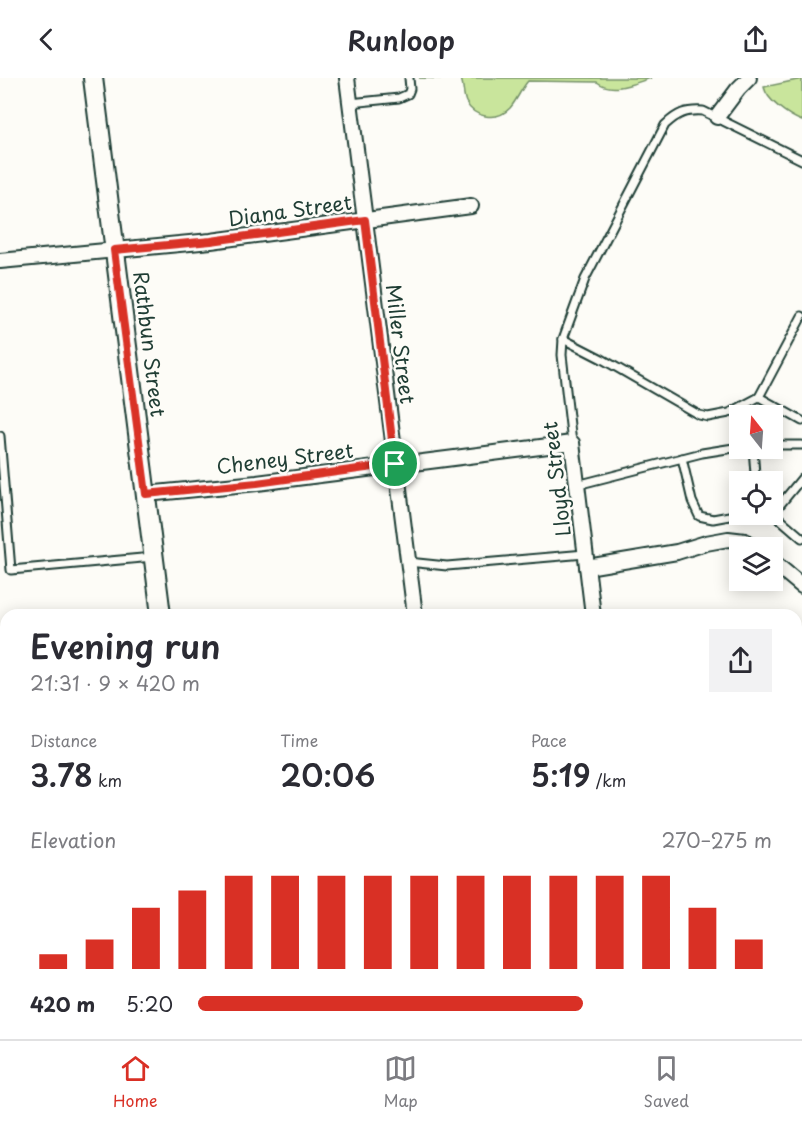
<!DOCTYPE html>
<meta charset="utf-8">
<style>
body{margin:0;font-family:"Playpen Sans",sans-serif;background:#f2f2f3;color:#2b2b33;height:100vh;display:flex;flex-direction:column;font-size:22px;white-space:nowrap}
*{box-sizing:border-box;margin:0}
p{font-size:20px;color:#7c7c81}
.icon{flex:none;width:33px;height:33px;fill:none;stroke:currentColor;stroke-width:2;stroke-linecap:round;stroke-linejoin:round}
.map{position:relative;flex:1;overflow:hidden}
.details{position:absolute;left:0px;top:531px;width:802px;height:430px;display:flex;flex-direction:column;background:#fff;border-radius:18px 18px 0 0;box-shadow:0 3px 15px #0003}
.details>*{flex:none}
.needle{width:39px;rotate:343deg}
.buttons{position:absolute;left:729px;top:327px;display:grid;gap:12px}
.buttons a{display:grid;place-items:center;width:54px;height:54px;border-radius:0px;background:#fff;box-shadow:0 3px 15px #0003;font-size:30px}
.pin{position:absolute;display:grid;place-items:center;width:51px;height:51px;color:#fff;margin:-26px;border:3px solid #fff;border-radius:50%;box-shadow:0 2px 6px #0007}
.round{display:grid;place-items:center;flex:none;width:63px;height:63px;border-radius:0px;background:#f2f2f3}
.overview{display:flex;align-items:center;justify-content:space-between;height:102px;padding:0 30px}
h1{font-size:33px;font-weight:600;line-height:45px}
.figures{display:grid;grid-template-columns:repeat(3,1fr);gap:9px;height:102px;padding:6px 30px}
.figures div{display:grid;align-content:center}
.figures b{font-size:30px;font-weight:600}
.figures small{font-size:16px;font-weight:400}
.figures p{font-size:16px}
.chart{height:168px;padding:12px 30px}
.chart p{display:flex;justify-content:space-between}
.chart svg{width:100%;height:108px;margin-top:6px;stroke:#d93025;stroke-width:6}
ul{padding:0 30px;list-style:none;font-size:20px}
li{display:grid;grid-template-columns:96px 72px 1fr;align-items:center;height:45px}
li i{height:15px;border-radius:8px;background:#d93025}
header{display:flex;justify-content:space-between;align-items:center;height:78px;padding:0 30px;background:#fff;font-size:27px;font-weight:600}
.tabs{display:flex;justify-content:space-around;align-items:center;height:84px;border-top:2px solid #e1e1e2;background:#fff;font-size:16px;color:#7c7c81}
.tabs a{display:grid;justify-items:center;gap:3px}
.tabs .selected{color:#d93025}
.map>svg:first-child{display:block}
.green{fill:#c9e59c;stroke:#749168;stroke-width:1.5}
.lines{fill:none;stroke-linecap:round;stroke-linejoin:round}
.lane-casing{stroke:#1f3d34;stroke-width:11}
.street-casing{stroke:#1f3d34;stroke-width:18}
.secondary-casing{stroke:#1f3d34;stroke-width:22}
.primary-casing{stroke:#1f3d34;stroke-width:26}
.lane{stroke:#fdfcf7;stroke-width:7}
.street{stroke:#fdfcf7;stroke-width:14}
.secondary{stroke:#fdfcf7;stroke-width:18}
.primary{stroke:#fcdcac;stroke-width:21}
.route-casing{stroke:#fff;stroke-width:12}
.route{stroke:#d93025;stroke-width:8}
.labels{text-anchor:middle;stroke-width:5;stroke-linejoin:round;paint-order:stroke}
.street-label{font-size:20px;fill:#1f3d34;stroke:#fdfcf7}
</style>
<header><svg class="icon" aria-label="back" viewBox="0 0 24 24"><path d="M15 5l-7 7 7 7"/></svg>Runloop<svg class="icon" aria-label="share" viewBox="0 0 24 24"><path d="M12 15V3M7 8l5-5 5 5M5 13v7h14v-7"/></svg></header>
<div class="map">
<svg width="802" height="961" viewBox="0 0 802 961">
<rect width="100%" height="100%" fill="#fdfcf7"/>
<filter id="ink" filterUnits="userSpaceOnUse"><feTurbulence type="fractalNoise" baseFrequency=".0167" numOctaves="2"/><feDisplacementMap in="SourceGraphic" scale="12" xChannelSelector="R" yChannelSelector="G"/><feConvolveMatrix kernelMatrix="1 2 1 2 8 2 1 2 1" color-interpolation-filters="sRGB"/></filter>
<g filter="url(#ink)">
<!-- green -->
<g class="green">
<path d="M419,0H651C634,5 613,16 597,4L528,3C521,11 517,22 510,30C497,44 474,40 466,24C463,18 464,8 461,1Z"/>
<path d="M802,1V43C789,38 767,23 764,9Z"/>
<polygon points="0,794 4,794 6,799 6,956 198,956 199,961 0,961"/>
</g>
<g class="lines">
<!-- lane casing -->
<g class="lane-casing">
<g id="lane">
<polyline points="350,25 399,20 408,16 410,11 409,0"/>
<polyline points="563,261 602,281 699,337 708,339 729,335 759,319 802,238"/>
<polyline points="759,319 802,343"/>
<polyline points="0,358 11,492 153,479"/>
<path d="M572,365L562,277L563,261L585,201L665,47C678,35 685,32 703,33L802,82"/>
<polyline points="772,367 802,367"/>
<polyline points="753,370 755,396"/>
<polyline points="682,380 692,423 699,438 713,441 740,436"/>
<polyline points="577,407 702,375 740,369"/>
<polyline points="772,430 779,428 802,400"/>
<polyline points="772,434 802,460"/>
<polyline points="408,484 447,488 585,476"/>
<polyline points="0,822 6,822"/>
<polyline points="140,956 140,961"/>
</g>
</g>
<!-- street casing -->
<g class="street-casing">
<g id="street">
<polyline points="347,0 415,537"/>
<polyline points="717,39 738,11 749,0"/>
<polyline points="0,183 211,163 471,128"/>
<polyline points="146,416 257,405 572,365 593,537"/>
<polyline points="772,483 802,508"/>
<polyline points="587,489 677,474 706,465 728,461 745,463 757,470"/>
<polyline points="0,594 6,594"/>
<polyline points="0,717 6,716"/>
<polyline points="796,831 802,837"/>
</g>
</g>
<!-- secondary casing -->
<g class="secondary-casing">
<g id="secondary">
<polyline points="93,0 161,537"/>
<polyline points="796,731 802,736"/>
<polyline points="214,956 215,961"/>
</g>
</g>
<!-- primary casing -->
<g class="primary-casing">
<g id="primary">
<polyline points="796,769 802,764"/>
<polyline points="667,961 669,956"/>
</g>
</g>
<!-- lane -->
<use href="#lane" class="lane"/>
<!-- street -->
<use href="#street" class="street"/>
<!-- secondary -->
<use href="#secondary" class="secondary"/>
<!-- primary -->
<use href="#primary" class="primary"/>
</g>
</g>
<g class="lines" filter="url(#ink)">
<!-- route casing -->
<g class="route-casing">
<polygon id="route" points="365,142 395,386 257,405 146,416 114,172 211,163"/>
</g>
<!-- route -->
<use href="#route" class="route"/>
</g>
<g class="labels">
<!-- street labels -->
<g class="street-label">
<text transform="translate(290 133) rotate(-8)" y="7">Diana Street</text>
<text transform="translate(149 266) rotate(83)" y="7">Rathbun Street</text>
<text transform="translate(400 266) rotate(83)" y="7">Miller Street</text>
<text transform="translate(285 381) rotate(-7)" y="7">Cheney Street</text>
<text transform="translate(557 401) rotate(-97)" y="7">Lloyd Street</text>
</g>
</g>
</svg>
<div class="buttons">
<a><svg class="needle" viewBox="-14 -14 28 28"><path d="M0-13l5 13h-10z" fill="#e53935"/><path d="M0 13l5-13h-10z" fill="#7c7c81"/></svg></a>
<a><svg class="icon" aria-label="locate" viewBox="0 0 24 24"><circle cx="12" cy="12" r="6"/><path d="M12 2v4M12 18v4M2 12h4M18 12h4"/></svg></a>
<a><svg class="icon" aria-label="layers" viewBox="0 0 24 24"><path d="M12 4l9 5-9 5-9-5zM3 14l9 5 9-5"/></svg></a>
</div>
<div class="pin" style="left:395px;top:386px;background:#1e9e55"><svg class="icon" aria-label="arrive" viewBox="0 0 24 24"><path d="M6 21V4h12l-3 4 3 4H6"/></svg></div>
<section class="details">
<div class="overview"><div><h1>Evening run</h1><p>21:31 · 9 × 420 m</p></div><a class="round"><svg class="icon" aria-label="share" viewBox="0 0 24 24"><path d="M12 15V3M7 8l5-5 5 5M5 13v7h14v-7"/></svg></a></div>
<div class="figures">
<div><p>Distance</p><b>3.78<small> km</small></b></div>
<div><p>Time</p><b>20:06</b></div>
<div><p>Pace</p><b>5:19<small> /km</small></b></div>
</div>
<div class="chart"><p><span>Elevation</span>270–275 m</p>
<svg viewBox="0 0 160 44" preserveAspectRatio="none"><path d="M5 44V38M15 44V32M25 44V19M35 44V12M45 44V6M55 44V6M65 44V6M75 44V6M85 44V6M95 44V6M105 44V6M115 44V6M125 44V6M135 44V6M145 44V19M155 44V32"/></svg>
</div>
<ul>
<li><b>420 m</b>5:20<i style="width:67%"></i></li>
</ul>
</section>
</div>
<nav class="tabs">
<a class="selected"><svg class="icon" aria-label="home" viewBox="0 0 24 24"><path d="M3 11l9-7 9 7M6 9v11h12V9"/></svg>Home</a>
<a><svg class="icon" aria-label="map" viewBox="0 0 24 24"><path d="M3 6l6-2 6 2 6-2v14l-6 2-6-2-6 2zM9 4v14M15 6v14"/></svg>Map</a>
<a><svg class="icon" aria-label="saved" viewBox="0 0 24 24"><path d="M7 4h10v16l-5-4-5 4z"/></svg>Saved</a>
</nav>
